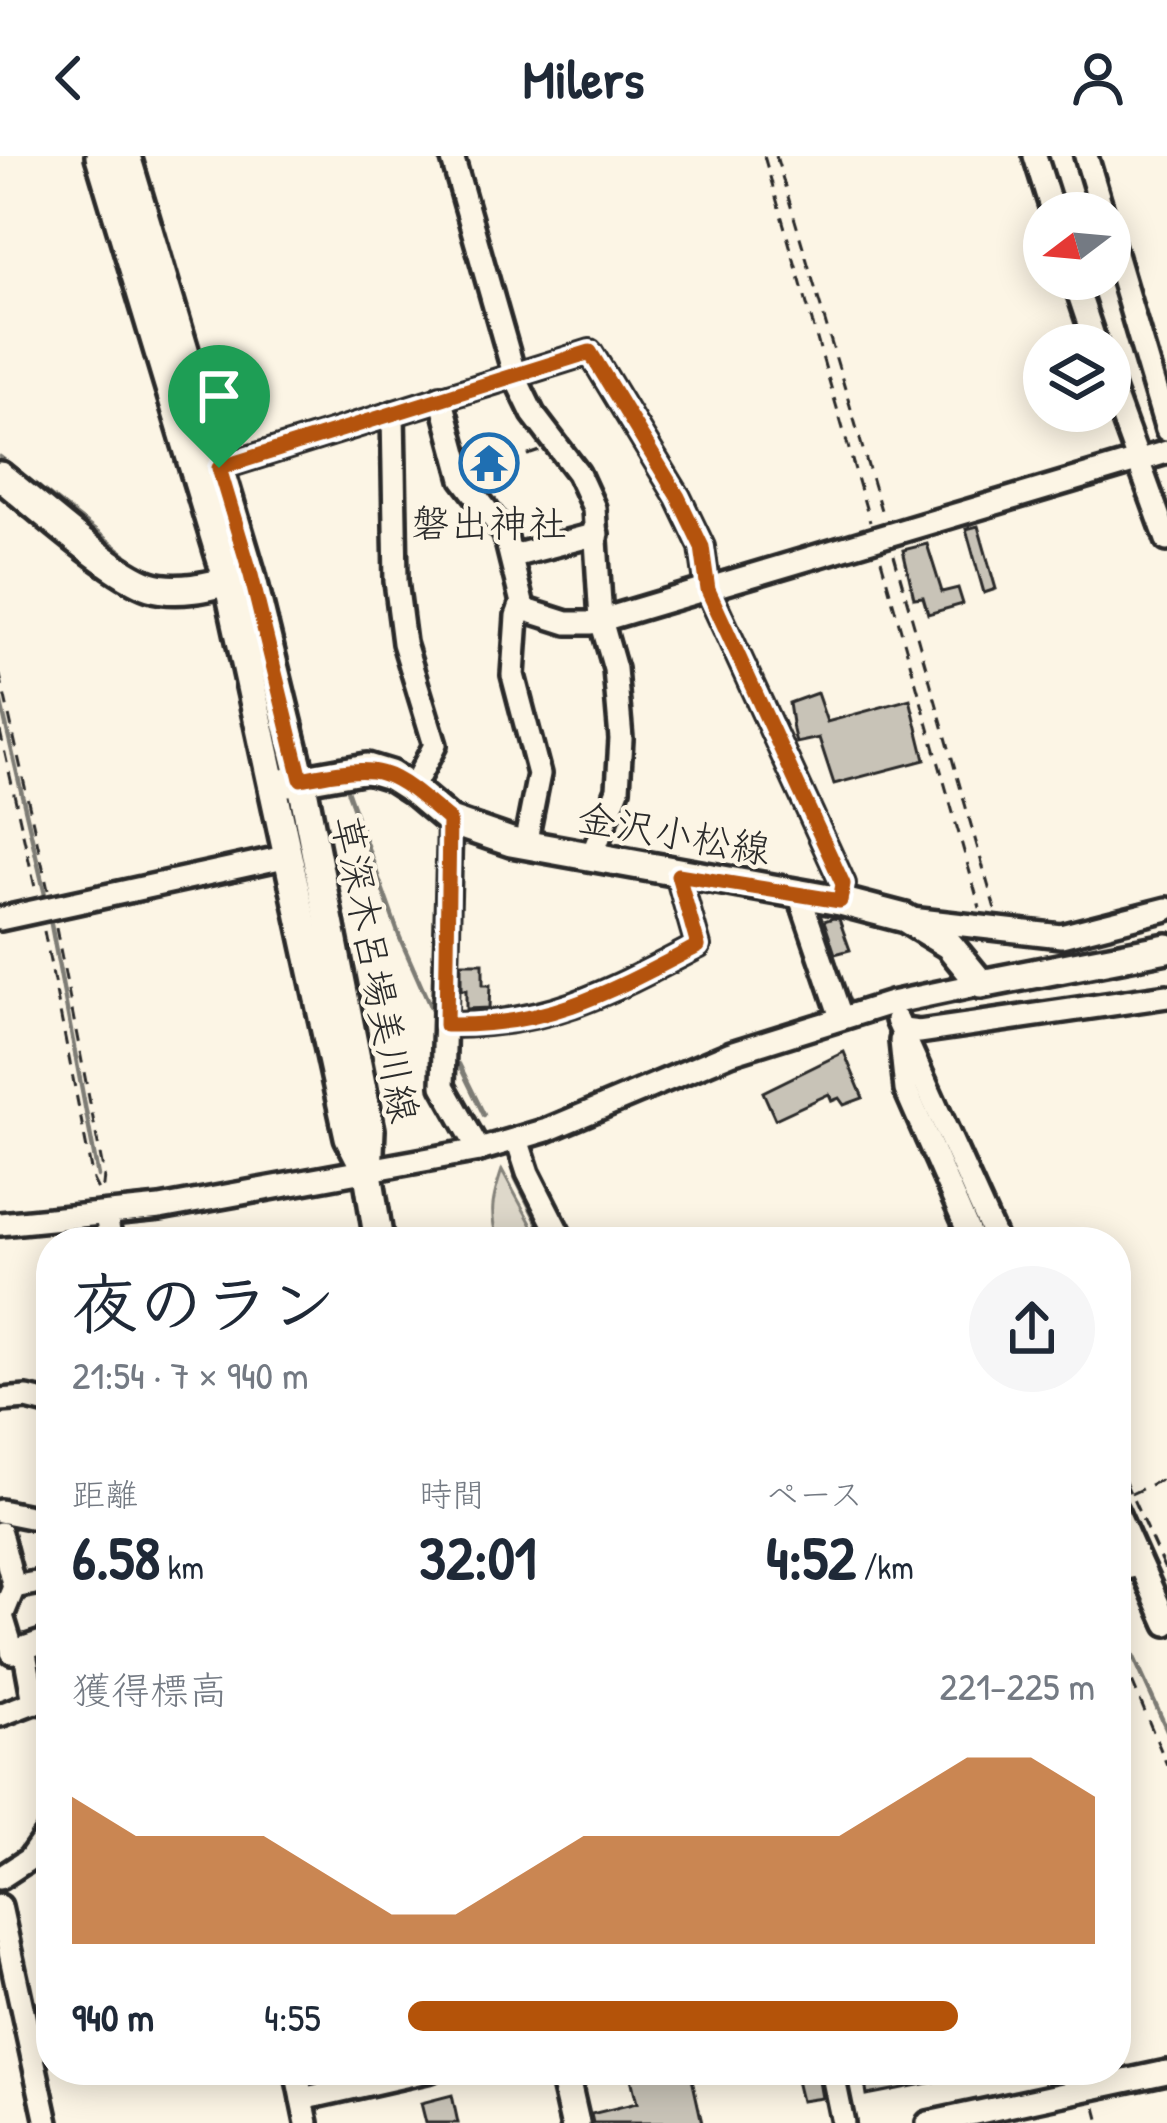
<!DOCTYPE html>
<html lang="ja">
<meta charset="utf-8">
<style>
body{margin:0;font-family:"Patrick Hand","Klee One",sans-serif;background:#f6f6f7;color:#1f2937;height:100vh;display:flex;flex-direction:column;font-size:45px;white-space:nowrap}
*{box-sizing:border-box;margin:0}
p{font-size:39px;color:#747a83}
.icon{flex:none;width:66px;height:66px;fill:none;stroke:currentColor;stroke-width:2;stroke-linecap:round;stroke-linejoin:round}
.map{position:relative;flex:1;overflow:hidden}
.sheet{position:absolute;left:36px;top:1071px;width:1095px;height:858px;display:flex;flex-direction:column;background:#fff;border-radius:48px;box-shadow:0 6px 30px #0003}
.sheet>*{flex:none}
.needle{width:78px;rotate:254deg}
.tools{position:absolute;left:1023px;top:36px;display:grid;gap:24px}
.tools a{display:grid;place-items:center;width:108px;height:108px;border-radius:50%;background:#fff;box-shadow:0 6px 30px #0003;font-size:60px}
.pin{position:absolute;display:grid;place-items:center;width:102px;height:102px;color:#fff;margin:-123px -51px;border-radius:50% 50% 50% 0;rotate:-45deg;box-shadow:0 0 12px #0007}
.pin .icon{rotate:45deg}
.round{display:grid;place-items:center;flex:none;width:126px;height:126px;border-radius:63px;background:#f6f6f7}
.head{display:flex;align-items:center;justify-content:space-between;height:204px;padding:0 36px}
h1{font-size:66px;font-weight:800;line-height:90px}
.metrics{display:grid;grid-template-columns:repeat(3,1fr);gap:18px;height:204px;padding:12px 36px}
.metrics div{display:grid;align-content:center}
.metrics b{font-size:60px;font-weight:800}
.metrics small{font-size:33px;font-weight:400}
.metrics p{font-size:33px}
.chart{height:336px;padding:24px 36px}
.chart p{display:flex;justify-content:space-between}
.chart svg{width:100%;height:216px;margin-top:12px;fill:#b45309;opacity:.7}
ul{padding:0 36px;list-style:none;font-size:39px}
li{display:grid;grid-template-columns:192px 144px 1fr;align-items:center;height:90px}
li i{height:30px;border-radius:15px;background:#b45309}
header{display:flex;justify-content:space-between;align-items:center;height:156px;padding:0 36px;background:#fff;font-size:54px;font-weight:800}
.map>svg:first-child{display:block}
.green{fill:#ded8ca;stroke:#84827a;stroke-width:3}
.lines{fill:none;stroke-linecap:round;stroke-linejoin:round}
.stream{stroke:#7d7b74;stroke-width:4.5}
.building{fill:#c8c3b7;stroke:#2b2b2b;stroke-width:3}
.minor-casing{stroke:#2b2b2b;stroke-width:30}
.major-casing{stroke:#2b2b2b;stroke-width:36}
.path{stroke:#2b2b2b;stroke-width:3;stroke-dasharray:12 9;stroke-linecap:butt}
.minor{stroke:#fcf5e5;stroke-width:21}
.major{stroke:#fcf5e5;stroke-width:27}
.route-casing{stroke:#fff;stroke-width:24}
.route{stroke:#b45309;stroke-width:15}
.labels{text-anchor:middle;stroke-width:9;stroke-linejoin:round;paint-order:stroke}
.poi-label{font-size:39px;fill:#2b2b2b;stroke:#fcf5e5}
.street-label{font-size:39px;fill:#2b2b2b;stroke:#fcf5e5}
</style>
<header><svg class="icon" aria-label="back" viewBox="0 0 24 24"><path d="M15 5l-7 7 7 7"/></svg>Milers<svg class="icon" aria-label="person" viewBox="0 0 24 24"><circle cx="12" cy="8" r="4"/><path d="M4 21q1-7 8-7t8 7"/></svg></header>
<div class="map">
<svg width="1167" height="1967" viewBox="0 0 1167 1967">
<rect width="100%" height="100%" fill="#fcf5e5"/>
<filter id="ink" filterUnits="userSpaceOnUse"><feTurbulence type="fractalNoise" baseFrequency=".00833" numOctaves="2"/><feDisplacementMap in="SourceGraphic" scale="24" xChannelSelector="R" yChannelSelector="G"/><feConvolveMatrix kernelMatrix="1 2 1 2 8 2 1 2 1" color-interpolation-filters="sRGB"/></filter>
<g filter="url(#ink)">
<!-- green -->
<path class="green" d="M502,1014L541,1086H498C489,1057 492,1044 502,1014Z"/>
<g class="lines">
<!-- stream -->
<g class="stream">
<polyline points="0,301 125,398"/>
<polyline points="0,543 46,743"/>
<polyline points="346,631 400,782 434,859"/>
<polyline points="50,763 98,1020"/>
<polyline points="459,908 484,959"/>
<polyline points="515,1021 547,1086"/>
<polyline points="1116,1462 1167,1574"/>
</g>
</g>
<!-- building -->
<g class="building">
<polygon points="487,286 490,294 503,295 509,310 503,313 505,319 484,326 477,316 470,292"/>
<polygon points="978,370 996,433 984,437 966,373"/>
<polygon points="927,388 942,436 958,432 963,448 928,458 923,441 914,442 903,394"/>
<polygon points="817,537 827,566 910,543 925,604 834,628 819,582 796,587 793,574 789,547"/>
<polygon points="833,762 839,763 850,794 835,798 824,765"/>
<polygon points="461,807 483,807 483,829 490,829 489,852 466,853 466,834 461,834"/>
<polygon points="844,896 863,942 844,949 839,942 832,945 829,938 775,963 763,936"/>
<polygon points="629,1914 690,1914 702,1967 593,1967 591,1958 637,1947"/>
<polygon points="817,1914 822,1942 801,1945 794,1916"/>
<polygon points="863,1914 963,1914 964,1920 867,1939"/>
<polygon points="452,1939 458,1967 426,1967 421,1947"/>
</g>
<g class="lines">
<!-- minor casing -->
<g class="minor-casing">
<g id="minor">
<polyline points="452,0 515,221 533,258 578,317 594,352 601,464 615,513 621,583 618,633 591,702"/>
<polyline points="1035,0 1053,57"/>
<polyline points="1086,0 1103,57"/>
<polyline points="1110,81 1167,274"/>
<polyline points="1074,123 1096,189"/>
<polyline points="1110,227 1167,384"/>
<polyline points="441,241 463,323 505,378 522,447 517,460 513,519 539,618 525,689"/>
<polyline points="393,257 396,425 404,487 435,589 412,633"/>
<polyline points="209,315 590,196 678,341 702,391 708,434 843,728 840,745"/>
<polyline points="513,400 597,378"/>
<polyline points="520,452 567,467 592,467 1167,296"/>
<polyline points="450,665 443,930 479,994"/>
<polyline points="799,738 841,861"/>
<polyline points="0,763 289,700"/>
<polyline points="911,763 1061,780 1167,753"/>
<polyline points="897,864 997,1086"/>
<path d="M446,869C548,870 610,836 698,790L678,719"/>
<polyline points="903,874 919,876 1167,840"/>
<polyline points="901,885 906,934 973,1086"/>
<polyline points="517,983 528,1017 563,1086"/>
<polyline points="106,1060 111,1086"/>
<polyline points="0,1068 160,1052 479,994 547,974 731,897 891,847 981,828"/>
<polyline points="0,1244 27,1242 51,1248"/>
<polyline points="1116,1354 1167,1468"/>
<polyline points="0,1355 30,1361 46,1360 51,1366"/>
<polyline points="0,1377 14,1431 2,1460 13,1496"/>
<polyline points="1116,1414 1140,1409"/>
<polyline points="14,1431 51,1424"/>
<polyline points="24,1492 34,1546"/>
<polyline points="12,1496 51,1483"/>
<polyline points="0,1559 34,1546 51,1547"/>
<polyline points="0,1722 29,1703 51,1672"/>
<polyline points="0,1750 47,1967"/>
<polyline points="296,1914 307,1967"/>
<polyline points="832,1914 843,1967"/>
<polyline points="302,1943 431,1914"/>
<polyline points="928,1967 1167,1916"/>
</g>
</g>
<!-- major casing -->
<g class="major-casing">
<g id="major">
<polyline points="100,0 228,425 349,981 366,1014"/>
<polyline points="126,0 251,419 301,623 370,974 368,1017 379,1086"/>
<path d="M0,320C34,347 114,419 150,430C178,439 214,429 242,422"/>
<polyline points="288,626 367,612 390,619 412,633 450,665 511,686 840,745 905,762 949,789 981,828 1167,792"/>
<polyline points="563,1914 575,1967"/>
</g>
</g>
<!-- path -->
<g class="path">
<polyline points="764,0 870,366"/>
<polyline points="776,0 883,361"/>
<polyline points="508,306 540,295"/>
<polyline points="894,399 995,753"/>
<polyline points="881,404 980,752"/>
<polyline points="0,519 48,734"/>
<polyline points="0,575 36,736"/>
<polyline points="56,772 104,1019 102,1040"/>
<polyline points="44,775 93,1024 101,1040"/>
<polyline points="1116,1306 1167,1418"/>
<polyline points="1131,1338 1167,1321"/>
<polyline points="1116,1487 1167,1609"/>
<polyline points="1096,1951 1100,1967"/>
</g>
<!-- minor -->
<use href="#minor" class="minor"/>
<!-- major -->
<use href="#major" class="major"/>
</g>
</g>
<g class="lines" filter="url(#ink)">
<!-- route casing -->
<g class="route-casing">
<path id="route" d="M590,196L678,341L702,391L708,434L843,728L840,745L678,719L698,790C610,836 548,871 446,869L449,664C386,610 383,607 301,623L251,419L219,312Z"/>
</g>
<!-- route -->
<use href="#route" class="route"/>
</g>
<!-- icons -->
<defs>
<g id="temple-ring" transform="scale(3)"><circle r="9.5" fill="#fcf5e5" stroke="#1f6fb2" stroke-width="1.5"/><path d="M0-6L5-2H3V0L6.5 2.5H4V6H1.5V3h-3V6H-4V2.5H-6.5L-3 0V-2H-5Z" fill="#1f6fb2"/></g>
</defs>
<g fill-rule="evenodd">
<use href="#temple-ring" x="489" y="307"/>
</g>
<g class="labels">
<!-- poi labels -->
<g class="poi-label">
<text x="489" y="381">磐出神社</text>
</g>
<!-- street labels -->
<g class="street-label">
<text transform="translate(674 677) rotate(10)" y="14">金沢小松線</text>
<text transform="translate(376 813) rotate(79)" y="14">草深木呂場美川線</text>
</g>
</g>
</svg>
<div class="tools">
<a><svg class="needle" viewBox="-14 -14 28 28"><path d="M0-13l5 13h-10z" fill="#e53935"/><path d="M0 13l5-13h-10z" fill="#747a83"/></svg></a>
<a><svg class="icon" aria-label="layers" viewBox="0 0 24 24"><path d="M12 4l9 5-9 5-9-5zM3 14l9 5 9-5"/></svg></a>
</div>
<div class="pin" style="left:219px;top:312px;background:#1e9e55"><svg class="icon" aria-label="arrive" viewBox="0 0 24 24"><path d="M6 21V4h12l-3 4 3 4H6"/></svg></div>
<section class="sheet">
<div class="head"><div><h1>夜のラン</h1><p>21:54 · 7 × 940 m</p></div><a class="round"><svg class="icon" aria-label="share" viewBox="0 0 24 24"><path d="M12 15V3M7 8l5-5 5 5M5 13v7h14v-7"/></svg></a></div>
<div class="metrics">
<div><p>距離</p><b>6.58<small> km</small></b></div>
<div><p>時間</p><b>32:01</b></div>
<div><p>ペース</p><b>4:52<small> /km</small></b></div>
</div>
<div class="chart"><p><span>獲得標高</span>221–225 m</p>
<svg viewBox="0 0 160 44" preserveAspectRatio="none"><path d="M0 44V14L10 22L20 22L30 22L40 30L50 38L60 38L70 30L80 22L90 22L100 22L110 22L120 22L130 14L140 6L150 6L160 14V44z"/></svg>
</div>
<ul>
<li><b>940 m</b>4:55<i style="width:80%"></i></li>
</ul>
</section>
</div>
